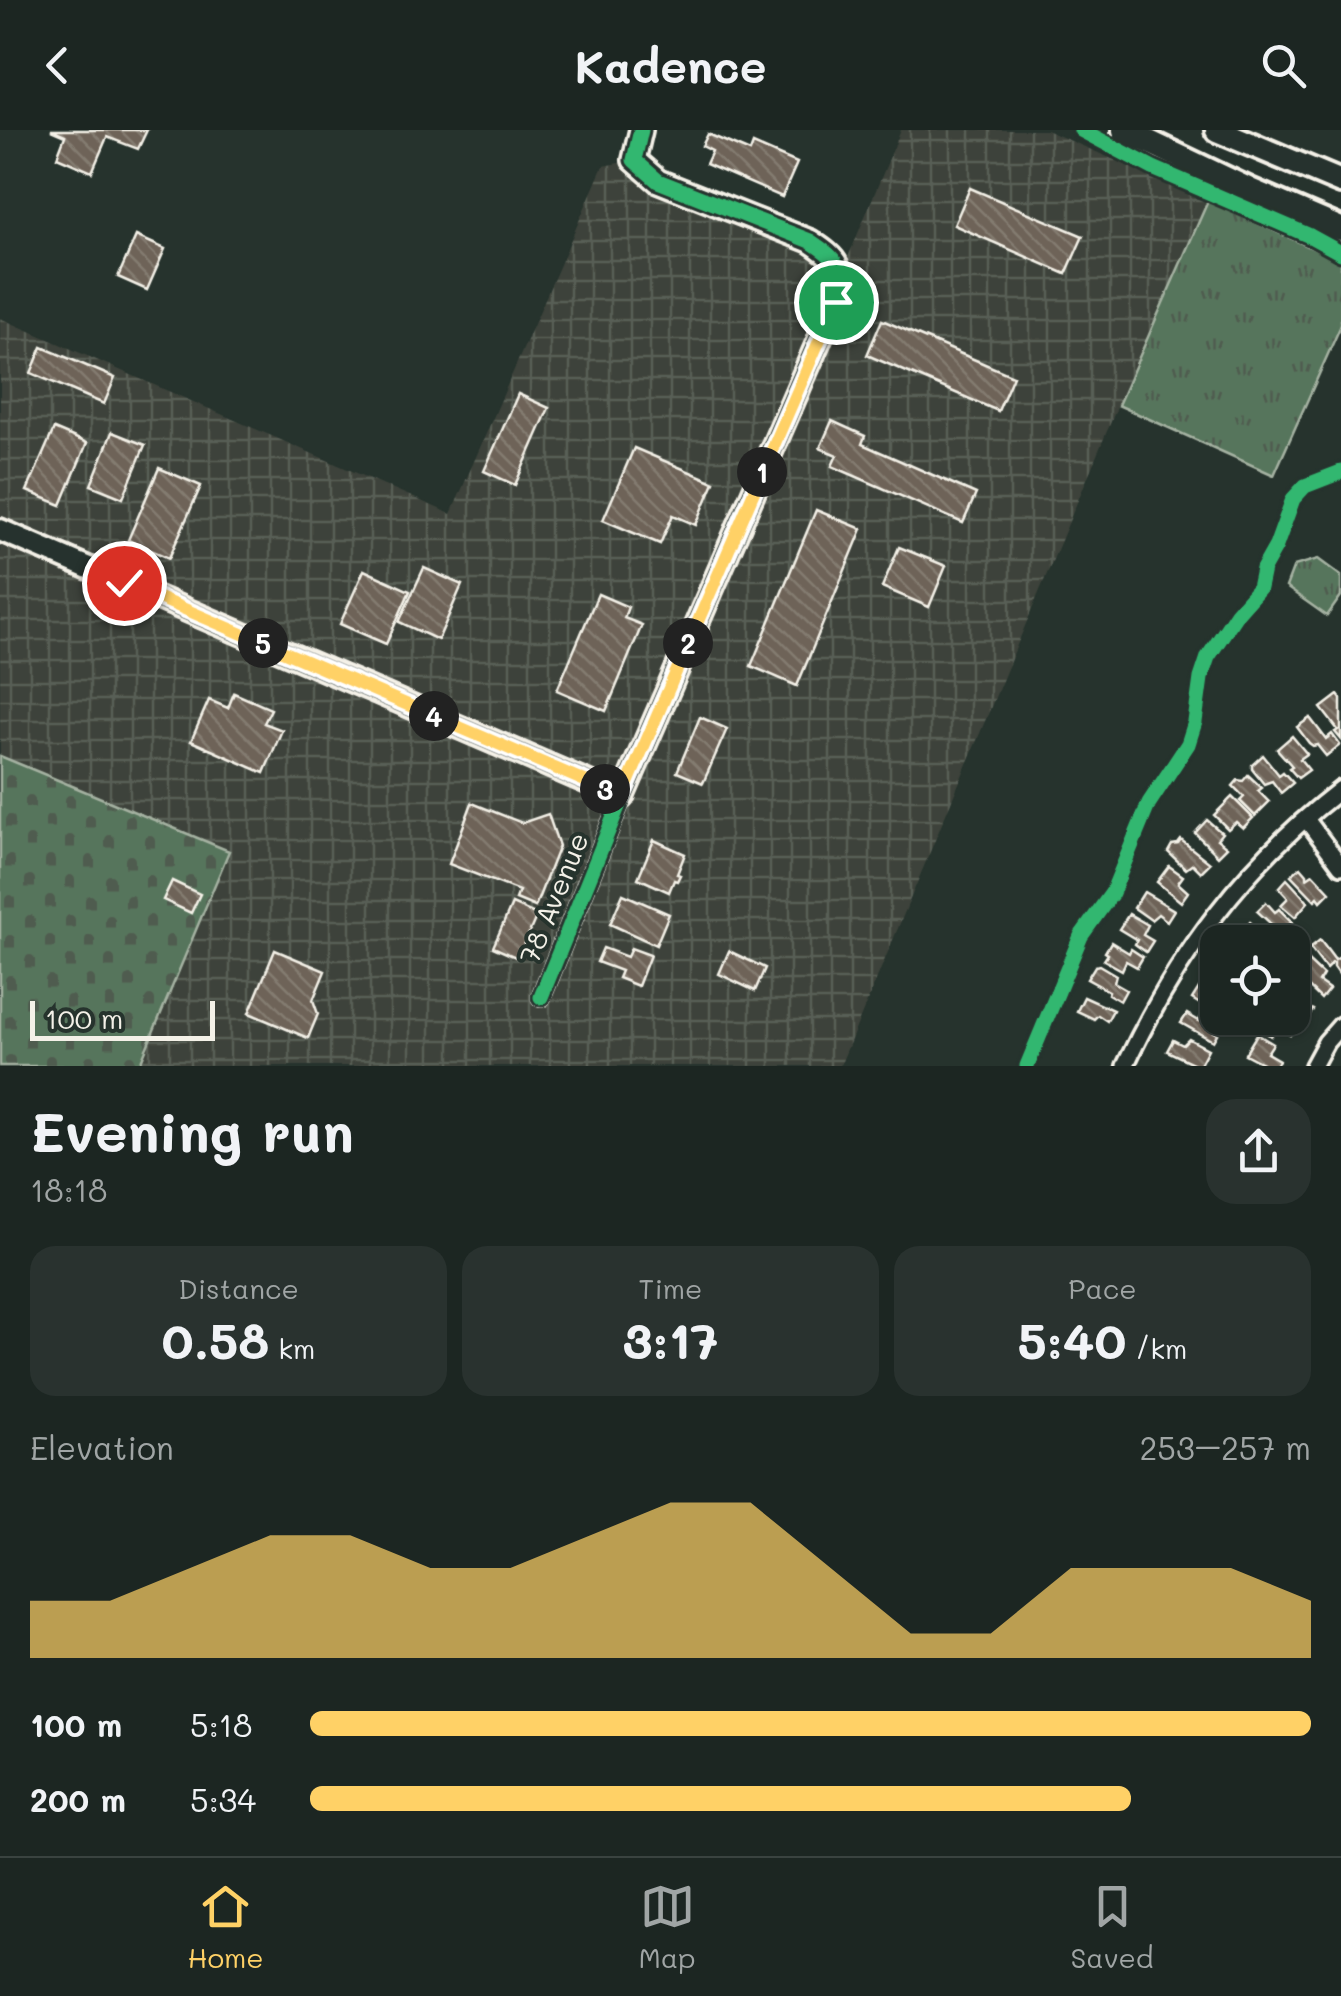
<!DOCTYPE html>
<meta charset="utf-8">
<style>
body{margin:0;font-family:Mali,sans-serif;background:#29322f;color:#f1f3f6;height:100vh;display:flex;flex-direction:column;font-size:38px;white-space:nowrap}
*{box-sizing:border-box;margin:0}
p{font-size:32px;color:#a0a5a5}
.icon{flex:none;width:55px;height:55px;fill:none;stroke:currentColor;stroke-width:2;stroke-linecap:round;stroke-linejoin:round}
.map{position:relative;height:936px;overflow:hidden}
.details{display:flex;flex-direction:column;background:#1c2622;flex:1}
.details>*{flex:none}
.fabs{position:absolute;left:1200px;top:795px;display:grid;gap:20px}
.fabs a{display:grid;place-items:center;width:110px;height:110px;border-radius:20px;background:#1c2622;box-shadow:0 2px 8px #0004,0 0 0 2px #3a4340;font-size:50px}
.scale{position:absolute;left:30px;bottom:25px;width:185px;box-sizing:border-box;padding-left:10px;border:5px solid #f4f1e8;border-top:0;font-size:28px;line-height:35px;white-space:nowrap;color:#f4f1e8;-webkit-text-stroke:8px #26332d;paint-order:stroke}
.pin{position:absolute;display:grid;place-items:center;width:85px;height:85px;color:#fff;margin:-42px;border:5px solid #fff;border-radius:50%;box-shadow:0 2px 10px #0007}
.km{position:absolute;width:50px;height:50px;margin:-25px;border-radius:50%;background:#222;color:#fff;font-size:28px;line-height:50px;text-align:center}
.round{display:grid;place-items:center;flex:none;width:105px;height:105px;border-radius:30px;background:#29322f}
.head{display:flex;align-items:center;justify-content:space-between;height:170px;padding:0 30px}
h1{font-size:55px;font-weight:800;line-height:75px}
.metrics{display:grid;grid-template-columns:repeat(3,1fr);gap:15px;height:170px;padding:10px 30px}
.metrics div{display:grid;align-content:center;border-radius:25px;background:#29322f;text-align:center}
.metrics b{font-size:50px;font-weight:800}
.metrics small{font-size:28px;font-weight:400}
.metrics p{font-size:28px}
.chart{height:280px;padding:20px 30px}
.chart p{display:flex;justify-content:space-between}
.chart svg{width:100%;height:180px;margin-top:10px;fill:#ffd166;opacity:.7}
ul{padding:0 30px;list-style:none;font-size:32px}
li{display:grid;grid-template-columns:160px 120px 1fr;align-items:center;height:75px}
li i{height:25px;border-radius:12px;background:#ffd166}
header{display:flex;justify-content:space-between;align-items:center;height:130px;padding:0 30px;background:#1c2622;font-size:45px;font-weight:800}
.tab-bar{display:flex;justify-content:space-around;align-items:center;height:140px;border-top:2px solid #3a4340;background:#1c2622;font-size:28px;color:#a0a5a5}
.tab-bar a{display:grid;justify-items:center;gap:5px}
.tab-bar .selected{color:#ffd166}
.map>svg:first-child{display:block}
.industrial{fill:url(#industrial-grid)}
.grass{fill:url(#grass-tufts);stroke:#a5b2a2;stroke-width:2.5}
.cemetery{fill:url(#cemetery-stones);stroke:#a5b2a2;stroke-width:2.5}
.building{fill:url(#building-back-hatch);stroke:#f4f1e8;stroke-width:2.5}
.lines{fill:none;stroke-linecap:round;stroke-linejoin:round}
.street-casing{stroke:#f4f1e8;stroke-width:22}
.secondary-casing{stroke:#f4f1e8;stroke-width:28}
.primary-casing{stroke:#f4f1e8;stroke-width:30}
.street{stroke:#26332d;stroke-width:15}
.secondary{stroke:#26332d;stroke-width:20}
.primary{stroke:#26332d;stroke-width:22}
.cycleway-casing{stroke:#26332d;stroke-width:21}
.cycleway{stroke:#33b770;stroke-width:15}
.route-casing{stroke:#fff;stroke-width:20}
.route{stroke:#ffd166;stroke-width:12}
.labels{text-anchor:middle;stroke-width:8;stroke-linejoin:round;paint-order:stroke}
.street-label{font-size:28px;fill:#f4f1e8;stroke:#26332d}
</style>
<header><svg class="icon" aria-label="back" viewBox="0 0 24 24"><path d="M15 5l-7 7 7 7"/></svg>Kadence<svg class="icon" aria-label="search" viewBox="0 0 24 24"><circle cx="10" cy="10" r="6"/><path d="M15 15l6 6"/></svg></header>
<div class="map">
<svg width="1341" height="936" viewBox="0 0 1341 936">
<defs>
<pattern id="industrial-grid" width="8" height="8" patternUnits="userSpaceOnUse" patternTransform="scale(2.5)"><rect width="8" height="8" fill="#3c423a"/><path d="M0 4h8M4 0v8" fill="none" stroke="#595e56"/></pattern>
<pattern id="grass-tufts" width="24" height="20" patternUnits="userSpaceOnUse" patternTransform="scale(2.5)"><rect width="24" height="20" fill="#56745b"/><path d="M3 7l-1-3M5 7V3M7 7l1-3M15 17l-1-3M17 17v-4M19 17l1-3" fill="none" stroke="#4f5c4f"/></pattern>
<pattern id="cemetery-stones" width="16" height="16" patternUnits="userSpaceOnUse" patternTransform="scale(2.5)"><rect width="16" height="16" fill="#56745b"/><path d="M2 7V4a2 2 0 0 1 4 0v3zM10 15v-3a2 2 0 0 1 4 0v3z" fill="#4f5c4f"/></pattern>
<pattern id="building-back-hatch" width="6" height="6" patternUnits="userSpaceOnUse" patternTransform="scale(2.5)"><rect width="6" height="6" fill="#6e6458"/><path d="M-1 5l2 2M0 0l6 6M5-1l2 2" fill="none" stroke="#837b70"/></pattern>
</defs>
<rect width="100%" height="100%" fill="#26332d"/>
<filter id="ink" filterUnits="userSpaceOnUse"><feTurbulence type="fractalNoise" baseFrequency=".01" numOctaves="2"/><feDisplacementMap in="SourceGraphic" scale="20" xChannelSelector="R" yChannelSelector="G"/><feConvolveMatrix kernelMatrix="1 2 1 2 8 2 1 2 1" color-interpolation-filters="sRGB"/></filter>
<g filter="url(#ink)">
<!-- industrial -->
<polygon class="industrial" points="901,0 1046,0 1208,71 1118,275 840,936 139,936 228,721 0,626 0,188 451,384 603,36 634,30 810,111 841,144"/>
<!-- grass -->
<g class="grass">
<polygon points="1208,71 1341,131 1341,195 1274,345 1118,275"/>
<polygon points="1318,429 1341,446 1341,466 1327,486 1286,457 1294,436"/>
</g>
<!-- cemetery -->
<polygon class="cemetery" points="0,626 229,721 139,936 0,936"/>
<!-- building -->
<g class="building">
<polygon points="51,0 147,0 138,19 107,7 92,42 57,27 65,6"/>
<polygon points="708,4 750,22 753,14 797,33 782,67 706,34 712,21 702,16"/>
<polygon points="970,58 1083,106 1066,144 954,95"/>
<polygon points="136,106 165,119 147,160 118,147"/>
<polygon points="882,190 1013,246 998,281 867,225"/>
<polygon points="42,217 115,248 104,274 31,243"/>
<polygon points="518,264 549,278 515,355 484,341"/>
<polygon points="832,291 865,306 862,314 976,364 963,393 832,336 837,325 820,318"/>
<polygon points="54,299 87,313 61,375 27,361"/>
<polygon points="112,302 145,315 123,368 91,355"/>
<polygon points="634,318 714,352 696,395 673,385 660,414 603,390"/>
<polygon points="159,338 201,356 169,428 128,410"/>
<polygon points="816,380 862,399 797,556 751,536"/>
<polygon points="899,417 946,436 929,477 882,457"/>
<polygon points="424,438 462,455 438,510 399,492"/>
<polygon points="364,440 410,461 386,514 340,494"/>
<polygon points="598,464 628,477 624,488 642,495 606,581 557,560"/>
<polygon points="234,563 271,579 264,593 282,600 264,643 191,611 209,570 228,578"/>
<polygon points="1338,565 1341,569 1341,609 1335,602 1338,600 1321,578"/>
<polygon points="700,587 727,599 703,653 677,642"/>
<polygon points="1310,588 1326,609 1332,604 1340,615 1326,626 1317,615 1313,616 1309,613 1297,597"/>
<polygon points="1292,606 1307,624 1300,629 1309,640 1298,648 1289,638 1292,636 1277,619"/>
<polygon points="1263,625 1279,645 1283,642 1293,653 1281,663 1272,651 1264,654 1252,639 1252,635"/>
<polygon points="1248,645 1262,658 1258,661 1269,672 1255,686 1240,671 1244,667 1233,656 1238,650 1243,651"/>
<polygon points="1232,667 1253,688 1243,698 1236,692 1228,699 1214,685"/>
<polygon points="472,673 522,693 548,684 559,716 535,777 516,769 519,761 449,734"/>
<polygon points="1207,690 1222,703 1217,709 1227,717 1218,726 1195,703"/>
<polygon points="654,710 685,724 677,744 680,745 677,751 674,750 669,762 638,748"/>
<polygon points="1181,710 1210,733 1201,742 1193,734 1186,739 1168,722 1172,715 1178,714"/>
<polygon points="1169,736 1183,746 1178,753 1188,762 1181,772 1157,752"/>
<polygon points="1301,737 1307,744 1307,748 1313,744 1330,762 1321,771 1318,767 1315,770 1291,745"/>
<polygon points="1287,749 1308,772 1295,787 1281,775 1288,768 1279,758"/>
<polygon points="172,751 200,764 191,783 163,770"/>
<polygon points="1144,762 1174,780 1167,791 1158,784 1151,790 1134,778"/>
<polygon points="623,764 669,784 656,815 610,794"/>
<polygon points="1266,772 1275,782 1279,779 1292,792 1287,796 1290,799 1284,806 1257,781"/>
<polygon points="512,774 537,785 518,828 493,817"/>
<polygon points="1129,784 1148,795 1143,805 1153,811 1146,822 1135,814 1137,810 1119,799"/>
<polygon points="1250,792 1260,802 1273,812 1253,812 1253,808 1242,802"/>
<polygon points="1320,810 1335,830 1340,827 1341,828 1341,842 1339,844 1334,837 1334,833 1332,833 1326,839 1310,818"/>
<polygon points="1111,812 1129,823 1131,819 1143,827 1137,837 1126,831 1122,840 1104,830 1108,824 1105,822"/>
<polygon points="603,818 627,827 631,818 650,825 638,856 618,848 621,841 597,832"/>
<polygon points="275,820 325,841 313,870 318,884 308,908 249,883"/>
<polygon points="729,821 765,838 755,861 719,844"/>
<polygon points="1308,831 1323,845 1319,852 1329,859 1321,869 1294,843"/>
<polygon points="1099,835 1116,845 1114,853 1126,860 1120,871 1108,864 1109,861 1087,849 1095,836"/>
<polygon points="1292,857 1306,866 1302,871 1302,874 1313,880 1305,891 1292,879"/>
<polygon points="1199,858 1209,864 1211,860 1218,865 1218,885 1192,869"/>
<polygon points="1084,867 1113,880 1107,891 1098,885 1094,889 1077,881"/>
<polygon points="1187,884 1199,891 1201,887 1217,896 1213,902 1217,904 1213,911 1181,893"/>
<polygon points="1260,888 1292,888 1299,892 1290,905 1277,897 1271,906 1255,896"/>
<polygon points="1257,904 1273,914 1267,923 1279,930 1276,936 1262,936 1262,933 1245,924"/>
<polygon points="1189,909 1208,919 1199,936 1167,921 1173,910 1183,915"/>
</g>
<g class="lines">
<!-- street casing -->
<g class="street-casing">
<g id="street">
<polyline points="1306,689 1341,736"/>
<polyline points="541,867 622,667"/>
<path d="M1125,936C1177,825 1243,735 1341,659"/>
<polyline points="1313,936 1326,912 1341,895"/>
</g>
</g>
<!-- secondary casing -->
<g class="secondary-casing">
<path id="secondary" d="M0,400L622,667L836,171C842,135 840,131 810,111L658,51L634,30L641,0"/>
</g>
<!-- primary casing -->
<g class="primary-casing">
<g id="primary">
<polyline points="1124,0 1250,60 1341,99"/>
<polyline points="1217,0 1341,52"/>
</g>
</g>
<!-- street -->
<use href="#street" class="street"/>
<!-- secondary -->
<use href="#secondary" class="secondary"/>
<!-- primary -->
<use href="#primary" class="primary"/>
<!-- cycleway casing -->
<g class="cycleway-casing">
<g id="cycleway">
<polyline points="1081,0 1153,38 1310,106 1341,123"/>
<path d="M541,867L622,667L836,171C842,135 840,131 810,111L658,51L634,30L641,0"/>
<polyline points="1027,936 1081,806 1112,763 1149,673 1188,614 1195,592 1201,548 1208,527 1237,483 1259,458 1263,439 1276,416 1293,369 1305,356 1341,342"/>
</g>
</g>
<!-- cycleway -->
<use href="#cycleway" class="cycleway"/>
</g>
</g>
<g class="lines" filter="url(#ink)">
<!-- route casing -->
<g class="route-casing">
<polyline id="route" points="124,453 622,667 836,172"/>
</g>
<!-- route -->
<use href="#route" class="route"/>
</g>
<g class="labels">
<!-- street labels -->
<g class="street-label">
<text transform="translate(554 768) rotate(-68)" y="10">78 Avenue</text>
</g>
</g>
</svg>
<div class="fabs">
<a><svg class="icon" aria-label="locate" viewBox="0 0 24 24"><circle cx="12" cy="12" r="6"/><path d="M12 2v4M12 18v4M2 12h4M18 12h4"/></svg></a>
</div>
<div class="scale">100 m</div>
<div class="pin" style="left:836px;top:172px;background:#1e9e55"><svg class="icon" aria-label="arrive" viewBox="0 0 24 24"><path d="M6 21V4h12l-3 4 3 4H6"/></svg></div>
<div class="pin" style="left:124px;top:453px;background:#d93025"><svg class="icon" aria-label="check" viewBox="0 0 24 24"><path d="M5 12l5 5 9-10"/></svg></div>
<b class="km" style="left:762px;top:342px">1</b>
<b class="km" style="left:688px;top:513px">2</b>
<b class="km" style="left:605px;top:659px">3</b>
<b class="km" style="left:434px;top:586px">4</b>
<b class="km" style="left:263px;top:513px">5</b>
</div>
<section class="details">
<div class="head"><div><h1>Evening run</h1><p>18:18</p></div><a class="round"><svg class="icon" aria-label="share" viewBox="0 0 24 24"><path d="M12 15V3M7 8l5-5 5 5M5 13v7h14v-7"/></svg></a></div>
<div class="metrics">
<div><p>Distance</p><b>0.58<small> km</small></b></div>
<div><p>Time</p><b>3:17</b></div>
<div><p>Pace</p><b>5:40<small> /km</small></b></div>
</div>
<div class="chart"><p><span>Elevation</span>253–257 m</p>
<svg viewBox="0 0 160 44" preserveAspectRatio="none"><path d="M0 44V30L10 30L20 22L30 14L40 14L50 22L60 22L70 14L80 6L90 6L100 22L110 38L120 38L130 22L140 22L150 22L160 30V44z"/></svg>
</div>
<ul>
<li><b>100 m</b>5:18<i style="width:100%"></i></li>
<li><b>200 m</b>5:34<i style="width:82%"></i></li>
</ul>
</section>
<nav class="tab-bar">
<a class="selected"><svg class="icon" aria-label="home" viewBox="0 0 24 24"><path d="M3 11l9-7 9 7M6 9v11h12V9"/></svg>Home</a>
<a><svg class="icon" aria-label="map" viewBox="0 0 24 24"><path d="M3 6l6-2 6 2 6-2v14l-6 2-6-2-6 2zM9 4v14M15 6v14"/></svg>Map</a>
<a><svg class="icon" aria-label="saved" viewBox="0 0 24 24"><path d="M7 4h10v16l-5-4-5 4z"/></svg>Saved</a>
</nav>
